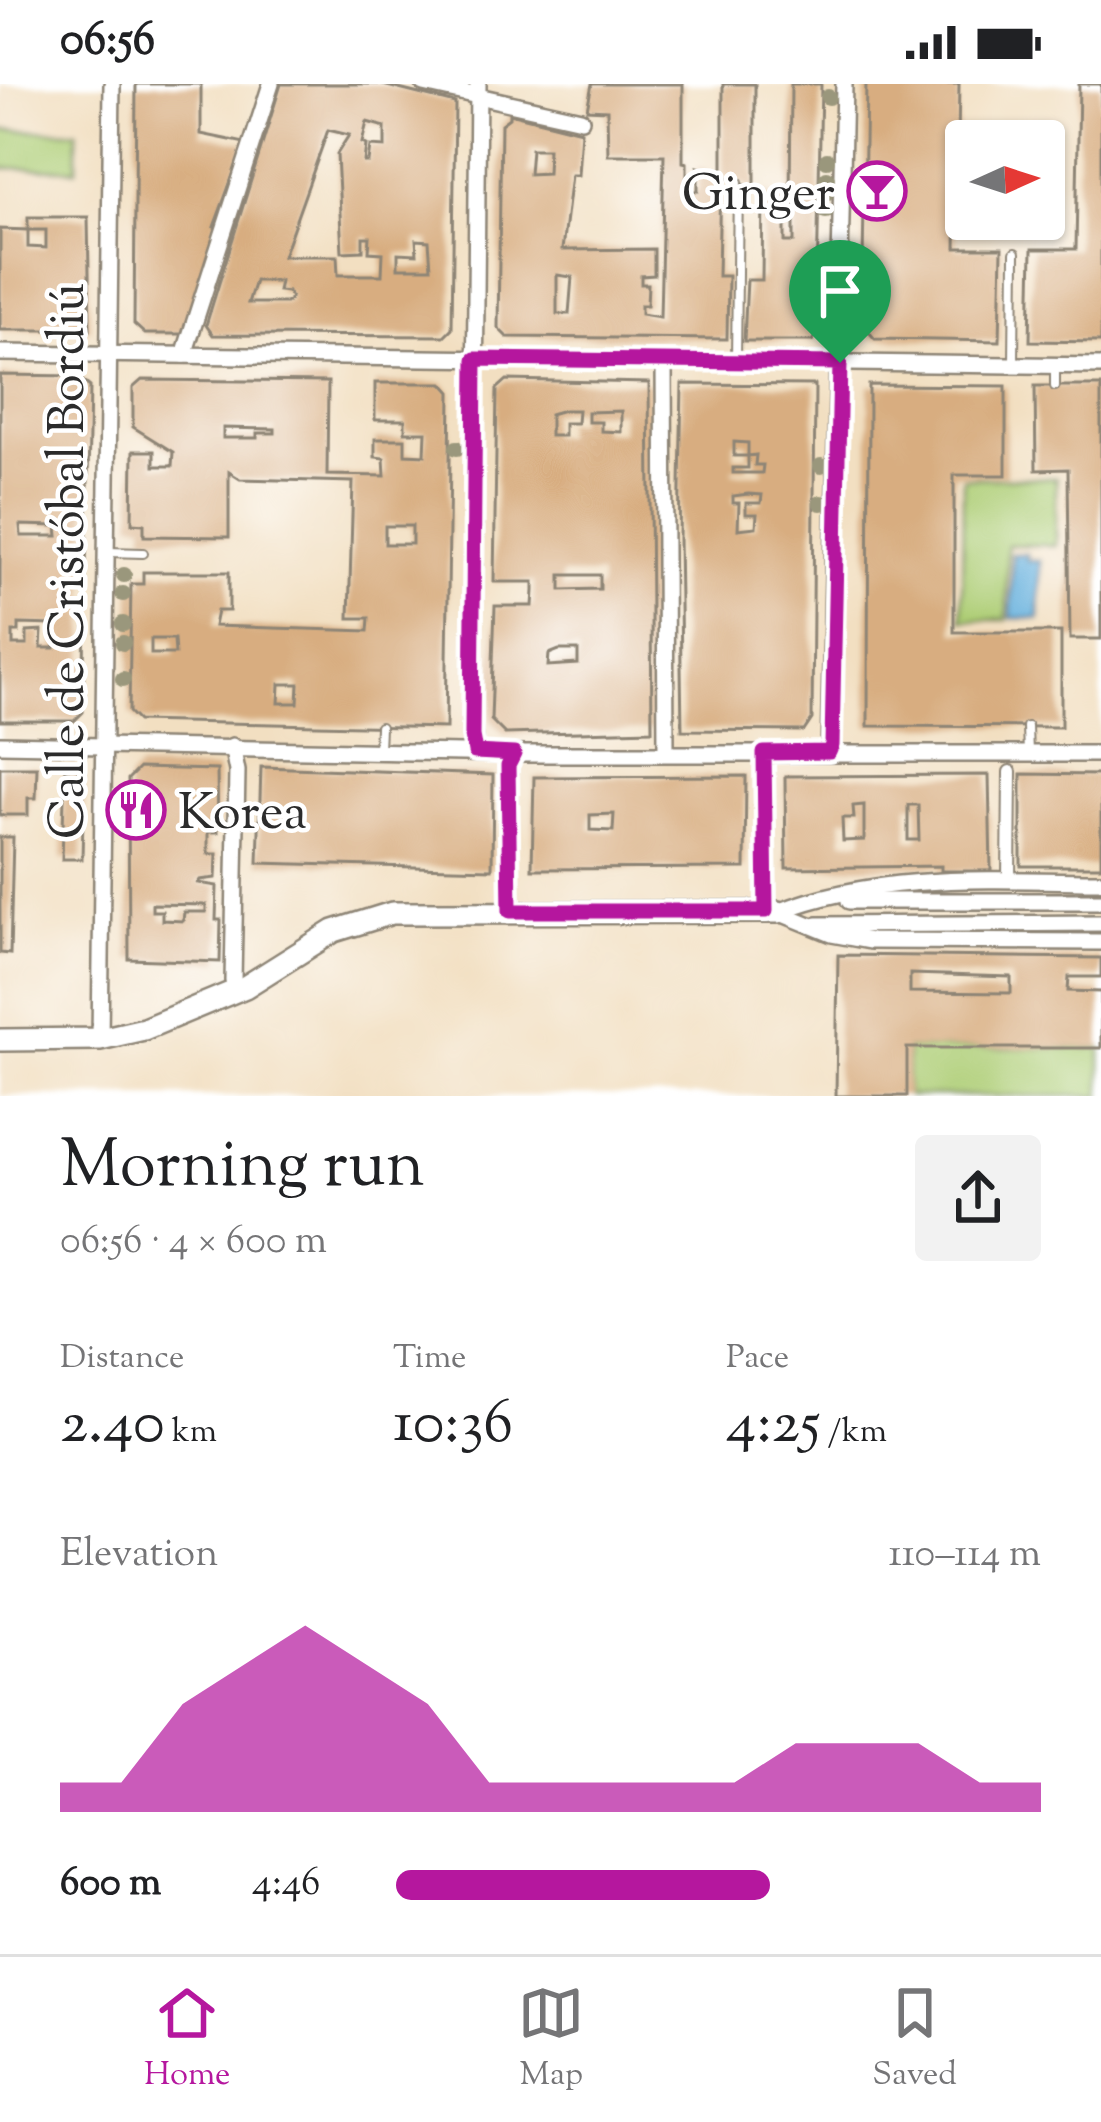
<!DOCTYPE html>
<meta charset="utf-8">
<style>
body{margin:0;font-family:"Sorts Mill Goudy",serif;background:#f2f2f2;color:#202124;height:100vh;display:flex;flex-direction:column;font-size:45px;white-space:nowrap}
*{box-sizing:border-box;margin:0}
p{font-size:39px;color:#757577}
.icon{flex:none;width:66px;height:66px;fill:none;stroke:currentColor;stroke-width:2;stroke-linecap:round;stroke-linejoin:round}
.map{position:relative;height:1012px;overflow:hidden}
.panel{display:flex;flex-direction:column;background:#fff;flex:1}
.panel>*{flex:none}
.needle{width:78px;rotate:87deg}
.tools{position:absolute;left:945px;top:36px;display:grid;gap:24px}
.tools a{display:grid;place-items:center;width:120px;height:120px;border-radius:12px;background:#fff;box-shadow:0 3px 9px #0004;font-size:60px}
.pin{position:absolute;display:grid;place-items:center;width:102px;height:102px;color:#fff;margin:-123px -51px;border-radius:50% 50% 50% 0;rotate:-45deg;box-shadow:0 0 12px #0007}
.pin .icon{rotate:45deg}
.round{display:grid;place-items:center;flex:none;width:126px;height:126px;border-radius:12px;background:#f2f2f2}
.head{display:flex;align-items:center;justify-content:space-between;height:204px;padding:0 60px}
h1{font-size:66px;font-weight:600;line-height:90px}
.figures{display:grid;grid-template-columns:repeat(3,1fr);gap:18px;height:204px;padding:12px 60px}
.figures div{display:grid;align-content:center}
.figures b{font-size:60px;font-weight:600}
.figures small{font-size:33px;font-weight:400}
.figures p{font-size:33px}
.chart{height:336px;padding:24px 60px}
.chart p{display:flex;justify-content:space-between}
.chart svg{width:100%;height:216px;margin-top:12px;fill:#b5179e;opacity:.7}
ul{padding:0 60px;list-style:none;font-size:39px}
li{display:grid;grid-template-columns:192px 144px 1fr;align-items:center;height:90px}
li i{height:30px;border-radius:15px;background:#b5179e}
.status{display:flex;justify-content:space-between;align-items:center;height:84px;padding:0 60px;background:#fff;direction:ltr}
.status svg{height:33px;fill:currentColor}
.tabs{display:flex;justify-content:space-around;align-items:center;height:168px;border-top:3px solid #e0e0e0;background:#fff;font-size:33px;color:#757577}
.tabs a{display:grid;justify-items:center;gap:6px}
.tabs .active{color:#b5179e}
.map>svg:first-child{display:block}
.green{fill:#aece76;stroke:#6c7c50;stroke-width:3}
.water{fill:#63afdc;stroke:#476d84;stroke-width:3}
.building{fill:#d8ad80;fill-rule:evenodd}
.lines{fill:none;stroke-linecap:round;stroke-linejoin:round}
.service-casing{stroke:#8e8576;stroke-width:12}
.pedestrian-casing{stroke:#8e8576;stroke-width:16}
.minor-casing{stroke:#8e8576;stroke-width:20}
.tertiary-casing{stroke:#8e8576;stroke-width:26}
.service{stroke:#fff;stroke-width:8}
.pedestrian{stroke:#fff;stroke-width:12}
.minor{stroke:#fff;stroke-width:15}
.tertiary{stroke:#fff;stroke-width:21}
.tree{fill:#9a977b}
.route-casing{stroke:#fff;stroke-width:24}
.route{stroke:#b5179e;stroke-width:15}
.labels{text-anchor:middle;stroke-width:9;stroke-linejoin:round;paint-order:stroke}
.poi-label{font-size:51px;fill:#2b2b2b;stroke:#fff;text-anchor:end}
.street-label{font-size:51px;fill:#2b2b2b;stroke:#fff}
</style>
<div class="status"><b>06:56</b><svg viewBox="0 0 49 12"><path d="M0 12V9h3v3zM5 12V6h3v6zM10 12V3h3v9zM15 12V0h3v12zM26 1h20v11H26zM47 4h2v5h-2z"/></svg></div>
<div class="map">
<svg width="1101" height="1012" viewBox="0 0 1101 1012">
<rect width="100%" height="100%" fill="#fff"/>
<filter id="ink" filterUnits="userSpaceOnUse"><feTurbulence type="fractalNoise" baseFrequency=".00833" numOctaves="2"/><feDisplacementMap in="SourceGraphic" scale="24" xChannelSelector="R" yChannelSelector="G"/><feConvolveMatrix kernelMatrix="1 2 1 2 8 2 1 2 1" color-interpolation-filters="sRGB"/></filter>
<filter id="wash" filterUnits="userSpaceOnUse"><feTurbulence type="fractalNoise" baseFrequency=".004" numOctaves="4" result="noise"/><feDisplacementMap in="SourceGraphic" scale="48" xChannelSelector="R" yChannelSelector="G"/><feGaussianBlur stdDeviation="2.7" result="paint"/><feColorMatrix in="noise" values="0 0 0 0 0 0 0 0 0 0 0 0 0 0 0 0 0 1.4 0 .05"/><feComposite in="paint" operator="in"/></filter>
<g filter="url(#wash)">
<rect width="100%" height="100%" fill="#f2dfc1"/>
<!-- green -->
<g class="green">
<polygon points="0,46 77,47 77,85 0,84"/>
<polygon points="963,394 1056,394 1056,461 1007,461 1007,536 962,536"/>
<rect x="907" y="964" width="194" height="48"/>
</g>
<!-- water -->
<polygon class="water" points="1012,470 1027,470 1027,477 1040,477 1039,535 1011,534"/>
<g id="blocks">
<!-- building -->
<g class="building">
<polygon points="136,0 201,0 201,50 245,59 214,143 219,145 185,250 145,250 134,240"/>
<path d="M281,0H379L455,19L452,244L444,252L213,251L206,241ZM367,38L385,43V63L370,62L368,78H364L366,61L362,59ZM328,46L349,51L337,70L342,168L363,167V153H370L369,168L383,169L382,191H338L337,172H283ZM416,156L429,157L431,184H398V169L417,170ZM255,197H280L278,207L288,208L291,214L286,219H248Z"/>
<path d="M592,0H683V78L687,79V107H698V83L720,92L718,192H728L727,255L507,253L498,244L501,40L509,34V29L581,47L578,91H571L562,166L654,165V191L641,192V200H648L647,221H641V230L660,233L664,71H608L607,26L587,25ZM531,65H548L547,89L529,90ZM557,191L572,193L569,230H557Z"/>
<polygon points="723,0 755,0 755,105 723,91"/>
<polygon points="791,0 821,0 816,251 812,257 744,257 747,196 762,196 763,108 785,118 785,158 794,158 794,122 790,121"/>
<polygon points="866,0 959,0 956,164 1002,164 1000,257 875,255 862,240"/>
<polygon points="1079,0 1101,0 1101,258 1030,257 1032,165 1076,165"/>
<polygon points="28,133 88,133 90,246 0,246 0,145 28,146 28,163 46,164 46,146 28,146"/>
<path d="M0,291L77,292L90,303L83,628L74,637H0ZM20,441L57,442L58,452H21ZM19,540L55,541V564H41L42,547L27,548V561H13V548H19Z"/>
<path d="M142,296L328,298L327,391L385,392L384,374L375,373V355H405V370L425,371L426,348H405V336H375V299H443L451,308L446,644L138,637L129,628L131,500H143V488H229V527H217L214,542L368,547L369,534H349L353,398L240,395L229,388V453L144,452V440L132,439L133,367H154V382H172L173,368L133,343V304ZM223,344L275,345V349H257V354H223ZM385,442H412V460H385ZM151,555H174L175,570H151ZM280,600H299L298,619H279Z"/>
<path d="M507,296L649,299L652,646L505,650L491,636L495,522H533L534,507V498H494L497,305ZM564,326H578L577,339H564V352H550V330ZM621,327V348L601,347V338H588V328ZM561,491H600V505L561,506ZM559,566H578V580L548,582L549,570Z"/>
<path d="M682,300L815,301L812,635L804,647L682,646L679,454ZM734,358L748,359V372L756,371L755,381H763L762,389H733V384H748V372H734ZM748,410L762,411L761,419H746V430H757L756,443L738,445L739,419H733V412Z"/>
<polygon points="869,301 1006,302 1006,391 954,391 954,548 1061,548 1061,643 868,642"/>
<polygon points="1035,302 1101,302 1101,555 1070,555 1068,385 1036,386"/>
<polygon points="0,683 37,683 36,714 28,714 28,731 0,731"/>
<polygon points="261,683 493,691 492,785 258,779"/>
<polygon points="65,684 76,684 84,692 82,775 62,775"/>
<path d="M139,684L217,686L218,748H208V770H217L216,794L200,796L198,799L217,802L216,836H221L220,878L129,875L128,695ZM152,820L206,821V828H184L183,837L162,836V827H152Z"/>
<polygon points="1021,690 1101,691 1101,782 1021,782"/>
<path d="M989,691L991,787H941V782L786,784L785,692ZM864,721V756L843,757L842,734H854L853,722ZM908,721H918L919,756H908Z"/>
<path d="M746,692L745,784L532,785L534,693ZM614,730L613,747L590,746V731Z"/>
<polygon points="0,753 13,753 10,870 0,869"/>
<path d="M838,871L1101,874V893H1069L1068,907L1101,908V964H907V1012H836ZM910,890L1011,893V909L910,908Z"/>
</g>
</g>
</g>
<g filter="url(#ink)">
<use href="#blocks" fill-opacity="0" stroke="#8e8576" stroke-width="3"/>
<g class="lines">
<!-- service casing -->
<g class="service-casing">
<g id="service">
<polyline points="736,277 738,98"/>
<polyline points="1014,281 1015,169"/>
<polyline points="1055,282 1055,302"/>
<polyline points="108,468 143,469"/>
<polyline points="1027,643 1028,669"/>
<polyline points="379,665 380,643"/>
</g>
</g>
<!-- pedestrian casing -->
<g class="pedestrian-casing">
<polyline id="pedestrian" points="1009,796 1010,688"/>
</g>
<!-- minor casing -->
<g class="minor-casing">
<g id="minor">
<polyline points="424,0 581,35"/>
<polyline points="0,269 1101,282"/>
<polyline points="184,271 271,0"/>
<polyline points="664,277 666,668"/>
<polyline points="0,660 514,670 1101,670"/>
<polyline points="232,662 237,687 233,897 239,906"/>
<polyline points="475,668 472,639 478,0"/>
<polyline points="829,668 844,0"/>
<polyline points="764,669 766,827"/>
<polyline points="849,817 1101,817"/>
<polyline points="510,827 508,682 514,670"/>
<polyline points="778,828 832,850 870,857 1101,858"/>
<path d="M778,828C879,788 994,796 1101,797"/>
<polyline points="817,841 1101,839"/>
<polyline points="100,955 112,0"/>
</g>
</g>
<!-- tertiary casing -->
<g class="tertiary-casing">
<polyline id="tertiary" points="0,956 100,955 144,945 245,903 334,847 392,829 778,828"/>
</g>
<!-- service -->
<use href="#service" class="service"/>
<!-- pedestrian -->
<use href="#pedestrian" class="pedestrian"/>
<!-- minor -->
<use href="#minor" class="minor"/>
<!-- tertiary -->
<use href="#tertiary" class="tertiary"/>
</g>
<!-- trees -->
<g class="tree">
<circle cx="828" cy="13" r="8"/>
<circle cx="827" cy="76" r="8"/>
<circle cx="827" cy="94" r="8"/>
<circle cx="826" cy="109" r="8"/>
<circle cx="826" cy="127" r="8"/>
<circle cx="457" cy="364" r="8"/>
<circle cx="821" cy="382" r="8"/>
<circle cx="821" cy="419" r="8"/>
<circle cx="124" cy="491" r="8"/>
<circle cx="123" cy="510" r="8"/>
<circle cx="123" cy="540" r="8"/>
<circle cx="123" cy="559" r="8"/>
<circle cx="123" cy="595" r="8"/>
</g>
</g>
<g class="lines" filter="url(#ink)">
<!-- route casing -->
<g class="route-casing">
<polygon id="route" points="475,275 840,279 832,661 829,668 764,669 766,827 510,827 508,682 514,670 475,668 472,652"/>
</g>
<!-- route -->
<use href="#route" class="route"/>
</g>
<!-- icons -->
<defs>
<g id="bar-ring" transform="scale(3)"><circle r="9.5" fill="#fff" stroke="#b5179e" stroke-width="1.5"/><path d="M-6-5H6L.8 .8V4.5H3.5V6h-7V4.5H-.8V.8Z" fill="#b5179e"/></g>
<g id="restaurant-ring" transform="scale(3)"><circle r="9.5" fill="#fff" stroke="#b5179e" stroke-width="1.5"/><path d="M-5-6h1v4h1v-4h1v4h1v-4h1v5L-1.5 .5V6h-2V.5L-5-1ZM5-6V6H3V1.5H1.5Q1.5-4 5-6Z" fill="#b5179e"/></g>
</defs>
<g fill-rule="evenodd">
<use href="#bar-ring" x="877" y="107"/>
<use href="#restaurant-ring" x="136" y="726"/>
</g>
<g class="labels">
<!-- poi labels -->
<g class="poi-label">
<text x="835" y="125">Ginger</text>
<text x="178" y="744" text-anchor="start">Korea</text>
</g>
<!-- street labels -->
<g class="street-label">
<text transform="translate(65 477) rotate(-90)" y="18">Calle de Cristóbal Bordiú</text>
</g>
</g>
</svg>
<div class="tools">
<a><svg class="needle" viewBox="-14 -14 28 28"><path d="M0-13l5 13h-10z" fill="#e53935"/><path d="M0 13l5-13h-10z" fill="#757577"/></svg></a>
</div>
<div class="pin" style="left:840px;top:279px;background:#1e9e55"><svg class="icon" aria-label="arrive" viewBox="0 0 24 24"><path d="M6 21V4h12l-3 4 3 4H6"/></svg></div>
</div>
<section class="panel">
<div class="head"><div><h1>Morning run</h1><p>06:56 · 4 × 600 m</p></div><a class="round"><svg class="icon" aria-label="share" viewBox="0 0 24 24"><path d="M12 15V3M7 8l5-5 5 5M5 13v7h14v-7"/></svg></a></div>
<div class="figures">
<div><p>Distance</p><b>2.40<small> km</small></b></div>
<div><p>Time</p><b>10:36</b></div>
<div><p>Pace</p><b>4:25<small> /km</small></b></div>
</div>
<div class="chart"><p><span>Elevation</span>110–114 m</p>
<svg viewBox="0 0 160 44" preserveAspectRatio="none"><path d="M0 44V38L10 38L20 22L30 14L40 6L50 14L60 22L70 38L80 38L90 38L100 38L110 38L120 30L130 30L140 30L150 38L160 38V44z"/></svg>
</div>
<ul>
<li><b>600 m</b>4:46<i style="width:58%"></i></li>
</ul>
</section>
<nav class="tabs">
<a class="active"><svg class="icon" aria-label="home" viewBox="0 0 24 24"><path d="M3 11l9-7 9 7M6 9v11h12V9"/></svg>Home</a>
<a><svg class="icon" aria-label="map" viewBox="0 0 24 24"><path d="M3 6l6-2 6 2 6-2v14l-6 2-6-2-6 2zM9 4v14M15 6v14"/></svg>Map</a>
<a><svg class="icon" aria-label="saved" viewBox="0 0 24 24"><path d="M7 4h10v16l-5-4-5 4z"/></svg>Saved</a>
</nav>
